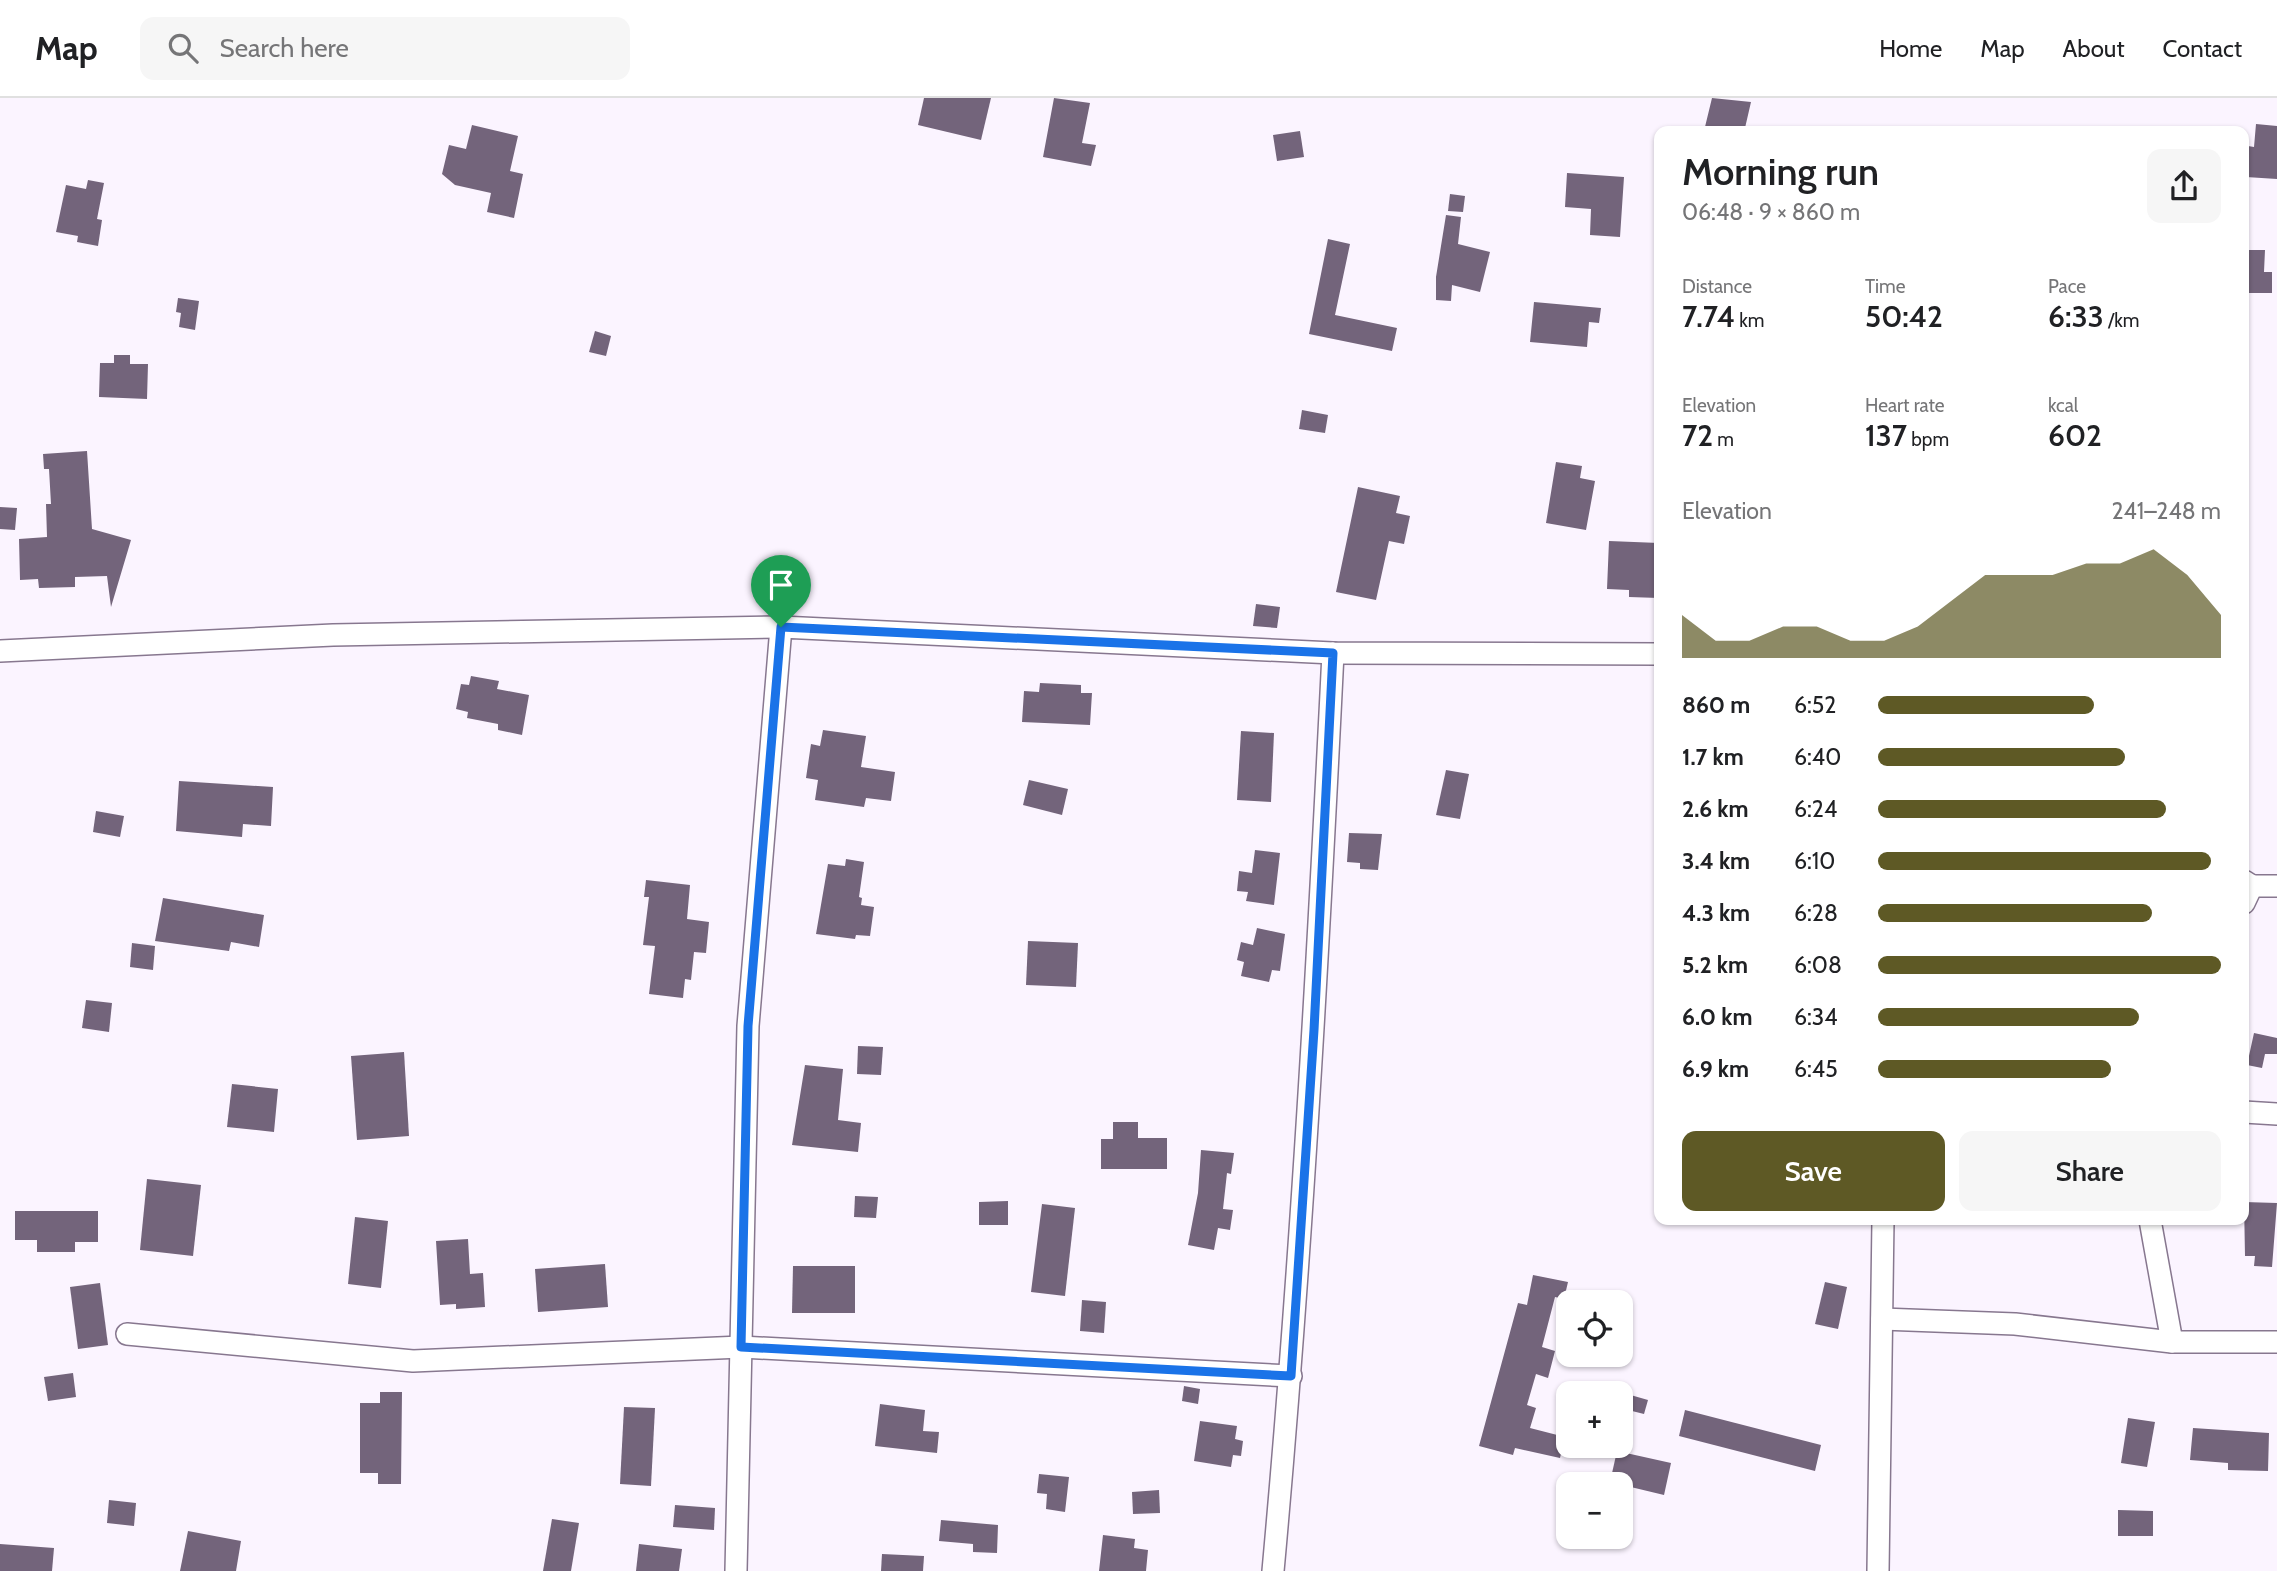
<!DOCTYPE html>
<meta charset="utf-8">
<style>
body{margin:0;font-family:Cabin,sans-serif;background:#f6f6f6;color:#202124;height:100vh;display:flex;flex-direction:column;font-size:26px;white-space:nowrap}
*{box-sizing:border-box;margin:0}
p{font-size:23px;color:#757577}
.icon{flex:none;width:38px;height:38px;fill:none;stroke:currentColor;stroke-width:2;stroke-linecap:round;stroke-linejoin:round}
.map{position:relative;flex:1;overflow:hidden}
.drawer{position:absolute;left:1654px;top:28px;width:595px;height:1099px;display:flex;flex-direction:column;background:#fff;border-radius:14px;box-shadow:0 2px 5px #0004}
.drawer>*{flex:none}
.tools{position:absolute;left:1556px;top:1192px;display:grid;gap:14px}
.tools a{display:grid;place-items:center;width:77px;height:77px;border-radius:14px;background:#fff;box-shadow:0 2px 5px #0004;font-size:35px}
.pin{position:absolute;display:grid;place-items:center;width:60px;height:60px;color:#fff;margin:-72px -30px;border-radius:50% 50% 50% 0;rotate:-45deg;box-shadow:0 0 7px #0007}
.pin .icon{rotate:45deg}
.round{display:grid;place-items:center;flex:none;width:74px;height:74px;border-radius:14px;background:#f6f6f6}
.headline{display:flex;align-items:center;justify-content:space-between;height:119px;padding:0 28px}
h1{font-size:38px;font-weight:600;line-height:52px}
.stats{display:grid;grid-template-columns:repeat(3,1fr);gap:10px;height:119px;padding:7px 28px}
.stats div{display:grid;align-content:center}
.stats b{font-size:30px;font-weight:600}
.stats small{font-size:19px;font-weight:400}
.stats p{font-size:19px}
.chart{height:196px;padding:14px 28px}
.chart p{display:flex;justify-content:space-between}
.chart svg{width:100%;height:126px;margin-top:7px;fill:#5e5925;opacity:.7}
.action{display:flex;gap:14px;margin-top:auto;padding:14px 28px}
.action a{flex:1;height:80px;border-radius:14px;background:#5e5925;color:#fff;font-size:28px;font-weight:600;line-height:80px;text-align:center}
.action a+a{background:#f6f6f6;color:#202124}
ul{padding:0 28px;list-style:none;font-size:23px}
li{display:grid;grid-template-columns:112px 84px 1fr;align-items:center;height:52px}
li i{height:18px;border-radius:9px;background:#5e5925}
header{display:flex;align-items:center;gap:42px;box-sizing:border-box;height:98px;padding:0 35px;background:#fff;border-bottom:2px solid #e0e0e0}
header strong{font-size:33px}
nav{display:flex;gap:38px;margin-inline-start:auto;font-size:24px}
.search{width:490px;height:63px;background:#f6f6f6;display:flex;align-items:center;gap:18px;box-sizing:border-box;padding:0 24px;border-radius:14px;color:#757577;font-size:26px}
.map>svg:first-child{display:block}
.building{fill:#73647b}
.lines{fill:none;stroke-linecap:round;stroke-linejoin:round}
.minor-casing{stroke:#87778f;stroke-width:24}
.minor{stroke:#fff;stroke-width:21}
.route-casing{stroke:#fff;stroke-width:14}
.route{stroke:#1a73e8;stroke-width:9}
</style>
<header>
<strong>Map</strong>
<div class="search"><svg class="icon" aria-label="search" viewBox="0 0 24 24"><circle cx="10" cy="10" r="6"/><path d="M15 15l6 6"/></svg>Search here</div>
<nav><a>Home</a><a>Map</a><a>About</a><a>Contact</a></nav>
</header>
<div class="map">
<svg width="2277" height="1473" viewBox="0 0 2277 1473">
<rect width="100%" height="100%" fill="#fbf4ff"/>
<!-- building -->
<g class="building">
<polygon points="924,0 991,0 981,42 918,27"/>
<polygon points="1054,0 1090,5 1082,45 1096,47 1091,68 1043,59"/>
<polygon points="1712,0 1751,4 1745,30 1739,29 1738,33 1704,33"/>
<polygon points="2256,26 2277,28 2277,81 2246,79 2248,48 2254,49"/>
<polygon points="472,27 518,38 510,73 523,76 514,120 487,114 491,95 455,87 442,76 449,47 466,51"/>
<polygon points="1300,33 1304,59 1277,63 1273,37"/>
<polygon points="1567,75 1624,79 1620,139 1590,137 1591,111 1565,109"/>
<polygon points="88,82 104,85 97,121 102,122 98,148 77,144 78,138 56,134 66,87 86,91"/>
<polygon points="1450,96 1465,98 1463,114 1448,113"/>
<polygon points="1446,117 1461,119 1458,146 1490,154 1480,194 1452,187 1451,203 1436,202 1436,179"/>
<polygon points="1328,141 1350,146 1335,217 1397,230 1392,253 1309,236"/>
<polygon points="2244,152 2265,152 2264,174 2272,174 2272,195 2244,195"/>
<polygon points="178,200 199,203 195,232 179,229 181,215 176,214"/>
<polygon points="1534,204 1601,210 1599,225 1589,224 1587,249 1530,244"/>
<polygon points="595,233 611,238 606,258 589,254"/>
<polygon points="114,257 130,257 130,266 148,266 147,301 99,299 100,265 114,265"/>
<polygon points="1302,312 1328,317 1325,335 1299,331"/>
<polygon points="87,353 92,431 131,442 111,509 107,478 75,479 75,489 39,490 38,481 20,482 19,441 47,439 46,406 51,406 49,371 44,371 43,356"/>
<polygon points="1556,364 1582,368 1580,380 1595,383 1586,432 1546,425"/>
<polygon points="1358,389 1400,398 1396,415 1410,418 1404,446 1389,443 1376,502 1336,494"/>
<polygon points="0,409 17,410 15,432 0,431"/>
<polygon points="1609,443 1659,445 1659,500 1629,499 1629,492 1607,491"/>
<polygon points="1256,506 1280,509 1277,530 1253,528"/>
<polygon points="471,578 499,583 497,591 529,597 522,637 498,632 498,626 467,620 468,614 456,611 461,586 469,587"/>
<polygon points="1040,585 1081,587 1081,595 1092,595 1090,627 1022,624 1024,593 1039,594"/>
<polygon points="823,632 866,638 861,669 895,674 891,703 866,700 864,709 815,702 818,682 806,680 811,646 820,648"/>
<polygon points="1241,633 1274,635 1271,704 1237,702"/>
<polygon points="1446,672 1469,676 1460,721 1436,717"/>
<polygon points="1029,682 1068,691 1062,717 1023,707"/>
<polygon points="179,683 273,689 271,728 243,726 242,739 176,733"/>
<polygon points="96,713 124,718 120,739 93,734"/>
<polygon points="1349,735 1382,736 1378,772 1360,771 1360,765 1347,764"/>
<polygon points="1255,752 1280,755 1274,807 1246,803 1248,794 1237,793 1239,773 1252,775"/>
<polygon points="846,761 864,764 859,799 862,800 861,807 874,809 870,838 856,837 855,841 816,836 828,766 845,768"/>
<polygon points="646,782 690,787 687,821 709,824 706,855 694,854 691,882 685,881 683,900 649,896 655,848 643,847 649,799 644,799"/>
<polygon points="163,800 264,817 259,849 231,844 229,853 155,843"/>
<polygon points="1257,830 1285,836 1280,873 1272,872 1269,884 1241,878 1244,864 1237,862 1241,844 1253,847"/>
<polygon points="1028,843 1078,845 1076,889 1026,887"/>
<polygon points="132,845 155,848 153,872 130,869"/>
<polygon points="86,902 112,905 109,934 82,930"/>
<polygon points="2254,935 2277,940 2277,956 2265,956 2262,970 2247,967"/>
<polygon points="858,948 883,949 881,977 857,976"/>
<polygon points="404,954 409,1038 357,1042 351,958"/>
<polygon points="805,967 843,971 838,1022 861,1025 858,1054 792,1047"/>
<polygon points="232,986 278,991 274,1034 227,1029"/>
<polygon points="1113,1024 1138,1024 1138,1040 1167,1040 1167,1071 1101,1071 1101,1041 1113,1041"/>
<polygon points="1201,1052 1234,1055 1231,1076 1227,1075 1223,1111 1233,1112 1230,1132 1218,1130 1214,1152 1188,1147 1198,1095"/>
<polygon points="147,1081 201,1087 193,1158 140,1152"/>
<polygon points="855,1098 878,1099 876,1120 854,1119"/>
<polygon points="1008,1103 1008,1127 979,1127 979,1104"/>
<polygon points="2244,1104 2277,1105 2272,1169 2254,1168 2255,1158 2245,1158"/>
<polygon points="1042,1106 1075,1110 1065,1198 1031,1194"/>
<polygon points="15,1113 98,1113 98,1144 75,1144 75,1154 37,1154 37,1142 15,1142"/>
<polygon points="355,1119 388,1123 381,1190 348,1186"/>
<polygon points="468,1141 470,1176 483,1175 485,1209 456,1211 456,1206 440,1207 436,1143"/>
<polygon points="605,1166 608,1209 538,1214 535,1171"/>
<polygon points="793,1168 855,1168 855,1215 792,1215"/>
<polygon points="1533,1177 1568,1184 1564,1201 1555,1199 1542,1249 1555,1253 1548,1280 1536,1276 1527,1307 1536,1310 1530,1330 1565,1339 1560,1360 1515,1350 1513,1357 1479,1348 1518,1205 1527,1207"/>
<polygon points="1825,1184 1847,1189 1838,1231 1815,1226"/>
<polygon points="100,1185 108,1247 78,1251 70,1189"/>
<polygon points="1082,1202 1106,1204 1104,1235 1080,1233"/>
<polygon points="73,1275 76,1299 48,1303 44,1279"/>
<polygon points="1184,1288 1200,1291 1198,1306 1182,1303"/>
<polygon points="380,1294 402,1294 401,1386 378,1386 378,1375 360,1375 360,1305 380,1305"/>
<polygon points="1620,1294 1648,1302 1644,1316 1620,1310"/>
<polygon points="880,1306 925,1312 923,1333 939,1334 937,1355 875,1348"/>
<polygon points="624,1309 655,1310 651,1388 620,1386"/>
<polygon points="1685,1312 1821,1347 1815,1373 1679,1338"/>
<polygon points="2128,1320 2155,1324 2147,1369 2121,1365"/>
<polygon points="1200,1323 1237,1328 1235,1341 1243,1343 1241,1358 1233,1357 1231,1369 1194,1363"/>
<polygon points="2193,1330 2269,1335 2268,1373 2228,1372 2228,1365 2190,1362"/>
<polygon points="1617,1353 1671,1365 1664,1397 1610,1384"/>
<polygon points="1039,1376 1069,1379 1065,1414 1046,1411 1047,1396 1037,1395"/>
<polygon points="1159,1392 1160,1415 1133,1416 1132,1394"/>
<polygon points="109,1402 136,1405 134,1428 107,1425"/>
<polygon points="675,1407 715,1410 714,1432 673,1429"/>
<polygon points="2118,1412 2153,1413 2153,1438 2118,1438"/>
<polygon points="552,1421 579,1425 571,1473 543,1473"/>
<polygon points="941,1422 998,1427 997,1455 973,1454 973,1446 939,1443"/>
<polygon points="188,1433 241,1443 236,1473 180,1473"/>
<polygon points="1103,1437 1135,1441 1134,1450 1148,1452 1146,1473 1099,1473"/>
<polygon points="0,1446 54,1450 52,1473 0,1473"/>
<polygon points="639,1446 682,1451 679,1473 636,1473"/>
<polygon points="882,1456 924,1458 923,1473 881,1473"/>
</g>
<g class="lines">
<!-- minor casing -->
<g class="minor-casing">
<g id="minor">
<polyline points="0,553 333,537 781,529"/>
<polyline points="2244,783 2252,788 2244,805"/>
<polyline points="2252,788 2277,788"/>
<polyline points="2244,1014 2277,1016"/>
<polyline points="2150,1122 2172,1244"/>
<polyline points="1882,1221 2015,1226 2172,1244 2277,1244"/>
<polyline points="127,1236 413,1263 741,1249 1291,1278"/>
<polyline points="736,1473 748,928 781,529 1333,555 1659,556"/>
<path d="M1273,1473C1301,1167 1318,861 1333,555"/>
<polyline points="1878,1473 1883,1122"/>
</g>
</g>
<!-- minor -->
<use href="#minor" class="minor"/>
</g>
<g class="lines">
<!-- route casing -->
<g class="route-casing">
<polygon id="route" points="781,529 1333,555 1314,932 1291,1278 741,1249 748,928"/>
</g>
<!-- route -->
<use href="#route" class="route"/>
</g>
</svg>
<div class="tools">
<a><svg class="icon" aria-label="locate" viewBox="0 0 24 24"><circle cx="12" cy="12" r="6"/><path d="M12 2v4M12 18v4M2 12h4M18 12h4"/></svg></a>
<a>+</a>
<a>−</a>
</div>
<div class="pin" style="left:781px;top:529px;background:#1e9e55"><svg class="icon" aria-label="arrive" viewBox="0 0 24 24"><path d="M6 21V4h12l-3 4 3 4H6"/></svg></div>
<section class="drawer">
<div class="headline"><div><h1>Morning run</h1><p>06:48 · 9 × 860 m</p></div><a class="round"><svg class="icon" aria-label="share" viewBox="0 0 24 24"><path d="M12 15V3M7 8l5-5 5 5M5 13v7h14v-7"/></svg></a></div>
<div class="stats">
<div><p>Distance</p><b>7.74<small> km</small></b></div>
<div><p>Time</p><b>50:42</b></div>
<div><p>Pace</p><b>6:33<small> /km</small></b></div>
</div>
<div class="stats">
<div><p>Elevation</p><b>72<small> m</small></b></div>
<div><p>Heart rate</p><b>137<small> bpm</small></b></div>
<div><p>kcal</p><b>602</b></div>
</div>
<div class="chart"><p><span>Elevation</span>241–248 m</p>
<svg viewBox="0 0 160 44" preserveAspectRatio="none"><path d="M0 44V29L10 38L20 38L30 33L40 33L50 38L60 38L70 33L80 24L90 15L100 15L110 15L120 11L130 11L140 6L150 15L160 29V44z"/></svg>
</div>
<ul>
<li><b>860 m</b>6:52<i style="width:63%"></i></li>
<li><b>1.7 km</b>6:40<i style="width:72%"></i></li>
<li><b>2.6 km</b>6:24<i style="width:84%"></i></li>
<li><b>3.4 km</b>6:10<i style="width:97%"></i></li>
<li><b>4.3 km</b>6:28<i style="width:80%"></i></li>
<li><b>5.2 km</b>6:08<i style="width:100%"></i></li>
<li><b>6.0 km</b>6:34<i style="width:76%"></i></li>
<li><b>6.9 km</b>6:45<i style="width:68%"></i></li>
</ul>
<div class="action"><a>Save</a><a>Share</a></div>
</section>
</div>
